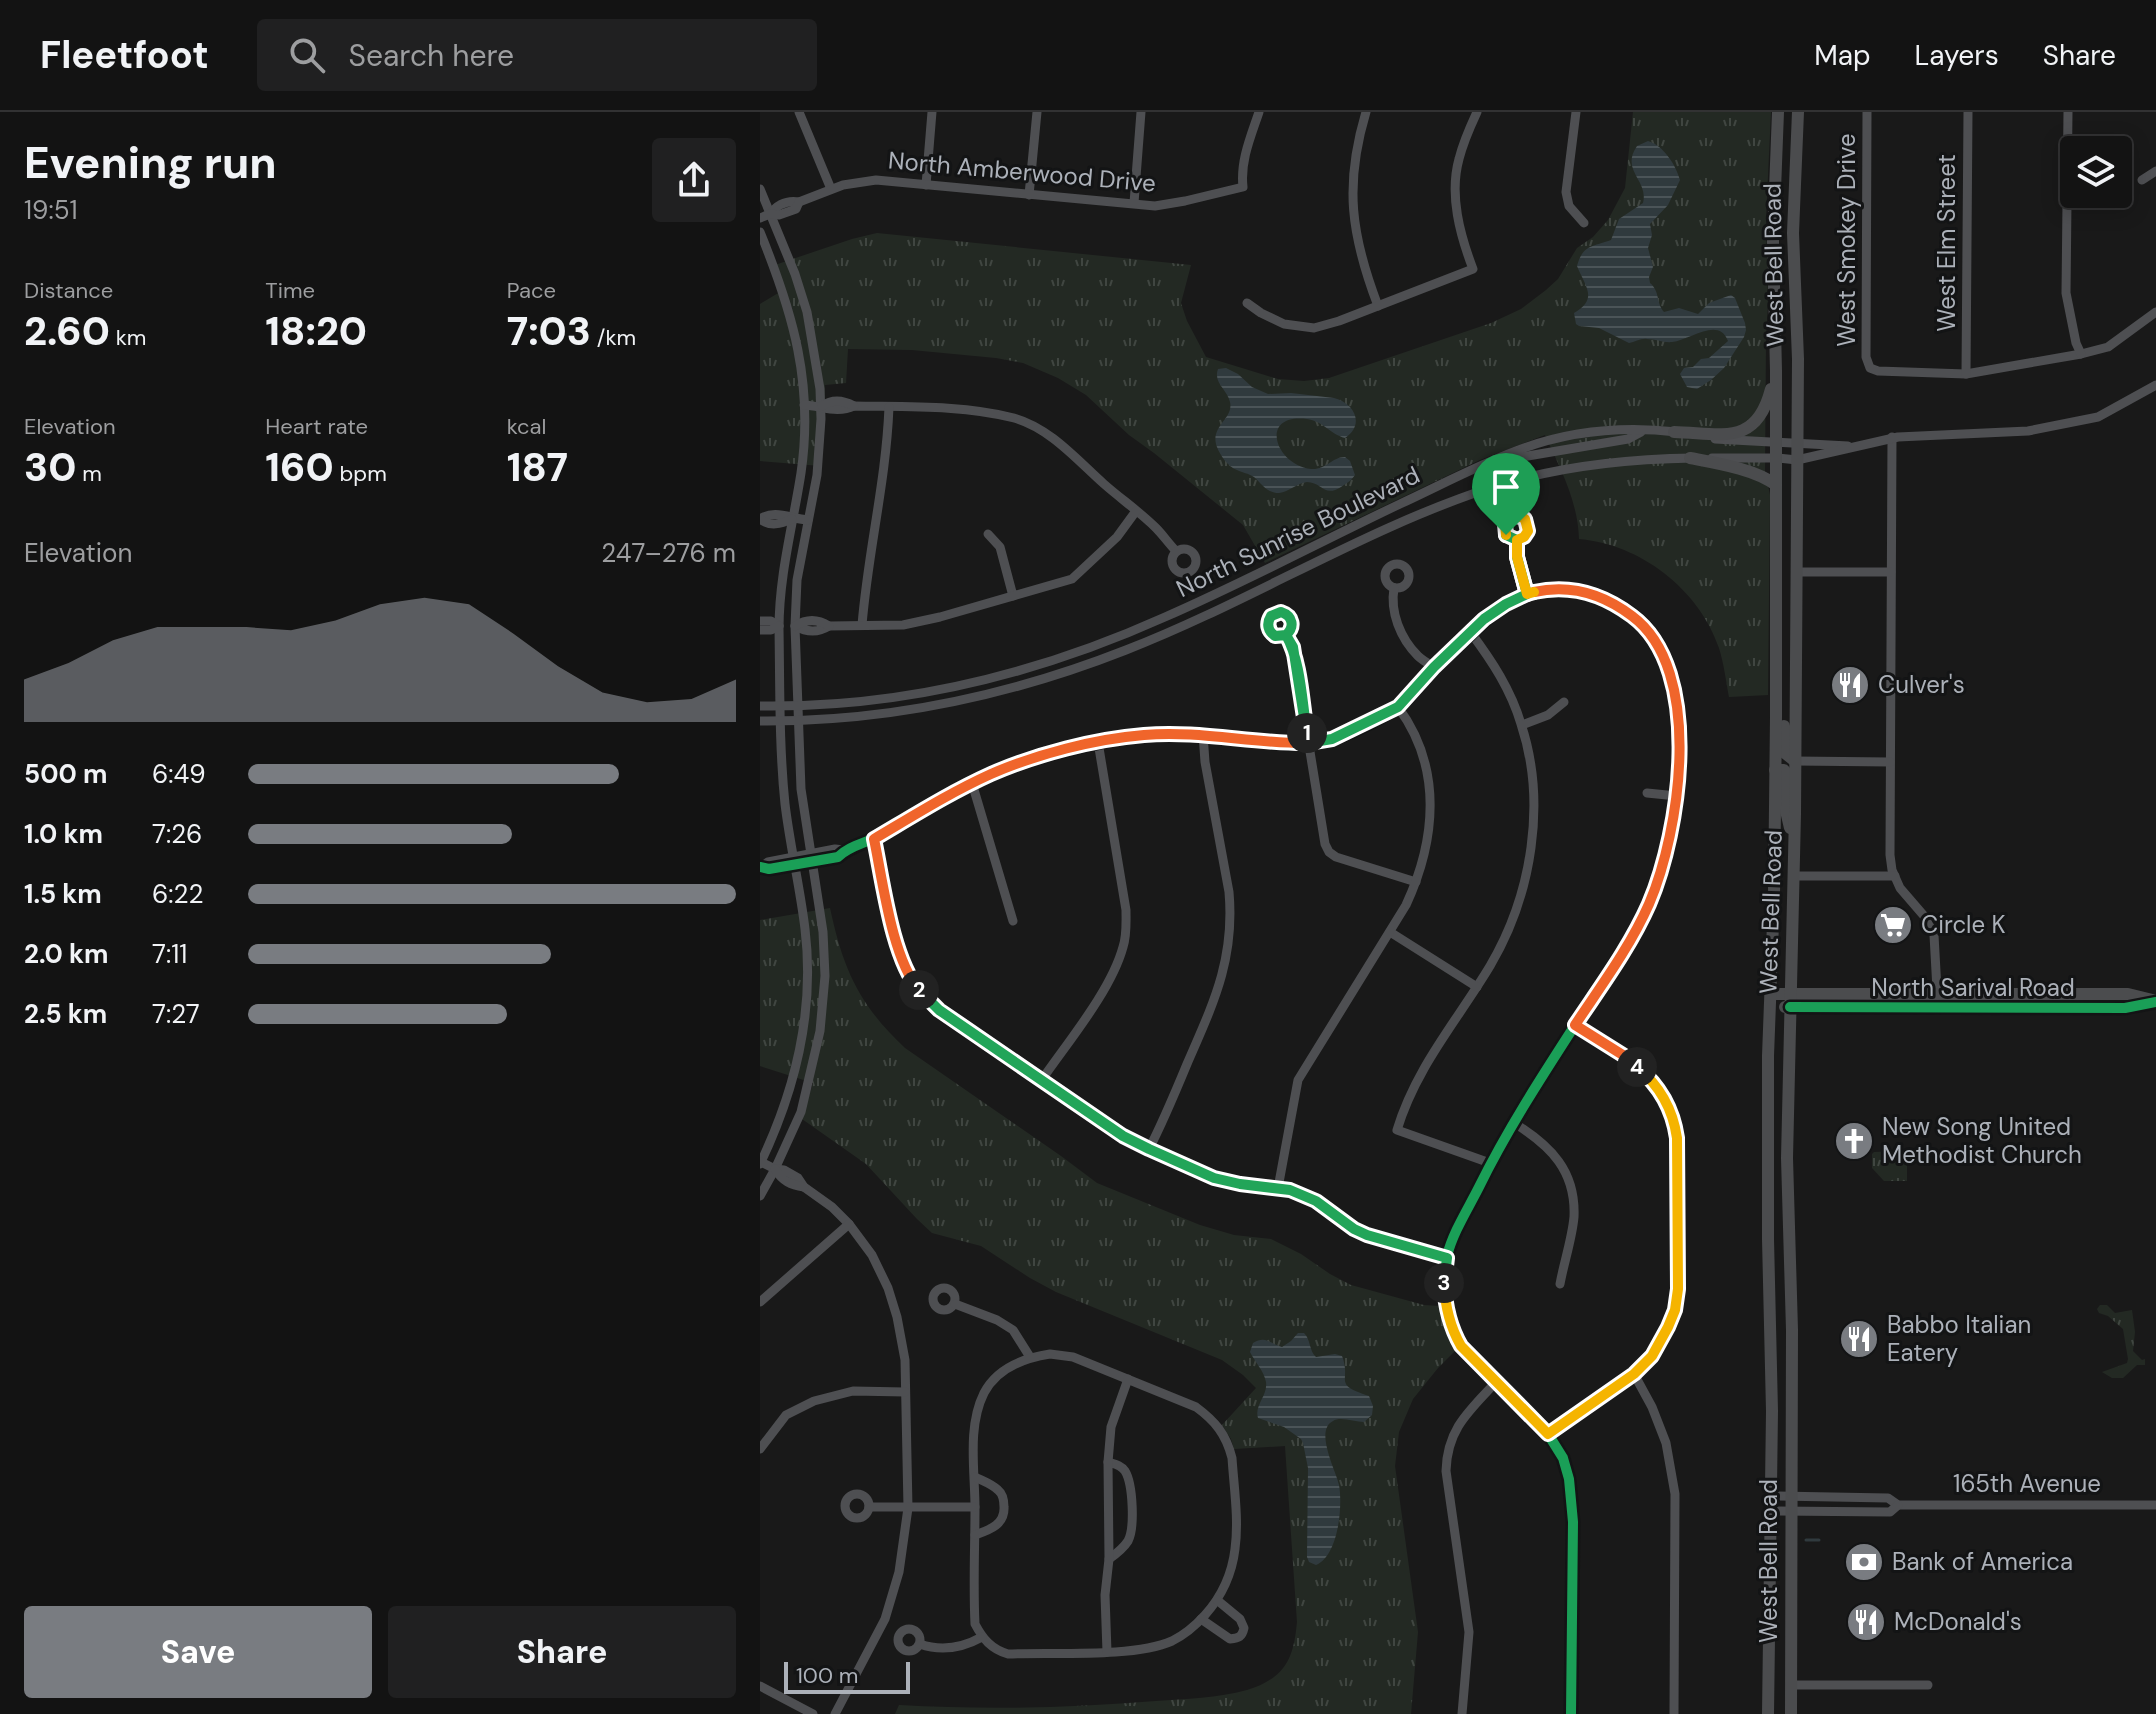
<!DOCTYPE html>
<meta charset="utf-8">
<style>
body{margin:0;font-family:"DM Sans",sans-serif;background:#202021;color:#f1f3f6;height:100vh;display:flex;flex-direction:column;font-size:30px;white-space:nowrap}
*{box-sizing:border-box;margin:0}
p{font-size:26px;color:#9d9ea0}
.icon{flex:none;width:44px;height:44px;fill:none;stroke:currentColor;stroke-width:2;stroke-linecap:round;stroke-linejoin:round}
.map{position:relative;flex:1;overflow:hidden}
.details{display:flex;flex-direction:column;background:#131313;width:760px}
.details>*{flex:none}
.controls{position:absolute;left:1300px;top:24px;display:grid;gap:16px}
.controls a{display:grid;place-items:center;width:72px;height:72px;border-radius:8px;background:#131313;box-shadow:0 4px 20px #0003,0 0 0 2px #323233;font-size:40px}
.scale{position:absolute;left:24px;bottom:20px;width:126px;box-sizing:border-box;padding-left:8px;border:4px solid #acb1b9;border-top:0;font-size:22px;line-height:28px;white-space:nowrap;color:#acb1b9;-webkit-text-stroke:6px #131415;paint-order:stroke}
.pin{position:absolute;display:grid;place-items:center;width:68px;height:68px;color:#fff;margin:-82px -34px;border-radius:50% 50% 50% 0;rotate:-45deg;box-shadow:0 0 8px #0007}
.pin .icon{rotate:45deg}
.km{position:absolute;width:40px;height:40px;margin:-20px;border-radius:50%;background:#222;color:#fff;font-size:22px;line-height:40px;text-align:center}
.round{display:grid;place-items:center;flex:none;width:84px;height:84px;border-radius:8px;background:#202021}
.overview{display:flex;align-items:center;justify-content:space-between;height:136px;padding:0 24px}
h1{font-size:44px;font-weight:800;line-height:60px}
.figures{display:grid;grid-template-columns:repeat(3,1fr);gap:12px;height:136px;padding:8px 24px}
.figures div{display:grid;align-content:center}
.figures b{font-size:40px;font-weight:800}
.figures small{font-size:22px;font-weight:400}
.figures p{font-size:22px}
.chart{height:224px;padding:16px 24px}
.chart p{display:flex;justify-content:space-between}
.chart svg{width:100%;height:144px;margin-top:8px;fill:#797c81;opacity:.7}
.action{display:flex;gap:16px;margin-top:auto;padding:16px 24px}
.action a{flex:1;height:92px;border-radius:8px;background:#797c81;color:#fff;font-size:32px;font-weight:800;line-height:92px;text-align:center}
.action a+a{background:#202021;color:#f1f3f6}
ul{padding:0 24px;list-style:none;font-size:26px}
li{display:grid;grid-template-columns:128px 96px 1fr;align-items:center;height:60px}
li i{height:20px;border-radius:10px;background:#797c81}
header{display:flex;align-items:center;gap:48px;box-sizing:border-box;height:112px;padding:0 40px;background:#131313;border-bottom:2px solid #323233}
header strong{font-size:38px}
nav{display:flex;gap:44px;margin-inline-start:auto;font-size:28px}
.search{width:560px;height:72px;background:#202021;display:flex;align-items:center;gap:20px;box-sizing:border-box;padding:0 28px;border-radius:8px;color:#9d9ea0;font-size:30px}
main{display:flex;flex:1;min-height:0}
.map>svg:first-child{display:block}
.grass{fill:url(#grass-tufts)}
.water{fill:url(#water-rules)}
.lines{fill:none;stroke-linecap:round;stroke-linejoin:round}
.stream{stroke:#303a3e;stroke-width:3}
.minor{stroke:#4e4f52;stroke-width:9}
.major{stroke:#4b4c4e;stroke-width:12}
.cycleway-casing{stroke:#131415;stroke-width:15}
.cycleway{stroke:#1a9f57;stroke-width:10}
.split-1-casing{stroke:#fff;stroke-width:16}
.split-2-casing{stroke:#fff;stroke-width:16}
.split-3-casing{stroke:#fff;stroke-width:16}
.split-4-casing{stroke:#fff;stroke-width:16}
.split-5-casing{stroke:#fff;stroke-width:16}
.split-6-casing{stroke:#fff;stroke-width:16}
.split-1{stroke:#22a559;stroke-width:10}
.split-2{stroke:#f0652b;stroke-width:10}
.split-3{stroke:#22a559;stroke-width:10}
.split-4{stroke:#f5b400;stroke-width:10}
.split-5{stroke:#f0652b;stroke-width:10}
.split-6{stroke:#f5b400;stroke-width:10}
.labels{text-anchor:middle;stroke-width:6;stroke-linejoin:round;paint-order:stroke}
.street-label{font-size:24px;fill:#acb1b9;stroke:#131415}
.poi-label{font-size:24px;fill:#acb1b9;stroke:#131415;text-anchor:start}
</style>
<header>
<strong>Fleetfoot</strong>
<div class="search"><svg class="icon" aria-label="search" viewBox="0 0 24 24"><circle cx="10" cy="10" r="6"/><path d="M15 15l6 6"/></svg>Search here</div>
<nav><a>Map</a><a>Layers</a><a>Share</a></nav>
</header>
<main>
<section class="details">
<div class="overview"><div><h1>Evening run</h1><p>19:51</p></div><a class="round"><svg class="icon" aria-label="share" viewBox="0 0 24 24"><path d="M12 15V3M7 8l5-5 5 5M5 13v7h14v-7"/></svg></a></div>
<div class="figures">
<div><p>Distance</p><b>2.60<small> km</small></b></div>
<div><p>Time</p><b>18:20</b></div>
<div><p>Pace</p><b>7:03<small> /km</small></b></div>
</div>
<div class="figures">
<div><p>Elevation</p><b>30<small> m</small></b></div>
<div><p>Heart rate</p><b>160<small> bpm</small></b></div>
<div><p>kcal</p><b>187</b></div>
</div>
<div class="chart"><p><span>Elevation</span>247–276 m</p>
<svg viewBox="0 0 160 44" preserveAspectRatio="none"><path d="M0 44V31L10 26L20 19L30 15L40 15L50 15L60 16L70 13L80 8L90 6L100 8L110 17L120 27L130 35L140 38L150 37L160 31V44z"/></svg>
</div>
<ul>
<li><b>500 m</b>6:49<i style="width:76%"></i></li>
<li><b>1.0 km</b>7:26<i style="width:54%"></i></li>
<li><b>1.5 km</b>6:22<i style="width:100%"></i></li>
<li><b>2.0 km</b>7:11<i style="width:62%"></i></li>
<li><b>2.5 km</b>7:27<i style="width:53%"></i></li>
</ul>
<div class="action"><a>Save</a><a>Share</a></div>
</section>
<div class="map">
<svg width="1396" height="1602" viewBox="0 0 1396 1602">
<defs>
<pattern id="grass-tufts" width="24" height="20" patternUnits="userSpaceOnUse" patternTransform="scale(2)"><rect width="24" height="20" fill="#232923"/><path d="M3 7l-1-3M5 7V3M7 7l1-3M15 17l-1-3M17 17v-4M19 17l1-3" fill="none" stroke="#404641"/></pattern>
<pattern id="water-rules" width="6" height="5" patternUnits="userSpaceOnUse" patternTransform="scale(2)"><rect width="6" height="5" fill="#303a3e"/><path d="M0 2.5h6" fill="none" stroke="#4b5458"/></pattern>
</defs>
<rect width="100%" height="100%" fill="#191919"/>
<!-- grass -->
<g class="grass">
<path d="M873,0H1011L1006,106L1008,193L1006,223L1005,359L1010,383L1008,583L969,585C966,569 964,552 959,536C939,477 880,432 819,427C818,389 800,356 785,323L720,348L505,451L483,413L394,341L369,323L326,283L298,266L263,251L236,246L152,238L88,237L86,271L65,273V310L61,354L0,349V192L20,180L9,155L92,127L117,121L431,153L421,191L427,209L446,245L518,267L544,269L569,266L731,211L761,197L786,178L798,167L817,136L833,125L848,108L865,76Z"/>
<path d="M70,796C83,857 99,893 145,936L301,1044L337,1071L440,1113L474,1123L511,1127L541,1142L570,1162L591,1173L664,1193L679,1194L697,1237L678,1256L653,1287L639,1320L635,1354L658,1520L651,1602H135L139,1593C224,1598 311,1596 396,1589C426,1587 458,1586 487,1578C497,1575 506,1571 514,1565C532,1552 535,1530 537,1510L525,1334L474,1337L471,1327L462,1313L496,1276L483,1263L462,1248L296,1180L270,1166L221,1134L172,1121L157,1107L106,1052L42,1007L53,971L0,954V808Z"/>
<polygon points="1147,1039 1147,1069 1124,1069 1112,1056 1112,1042 1114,1040"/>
<polygon points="1340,1193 1347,1193 1355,1201 1372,1198 1375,1220 1373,1239 1382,1248 1385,1247 1385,1253 1377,1253 1363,1266 1352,1266 1342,1260 1367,1251 1368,1247 1363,1217 1348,1204 1339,1201 1337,1197"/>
</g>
<!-- water -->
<g class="water">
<path d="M888,29C903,33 916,53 920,68L908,93L890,112L892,123L888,136L893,155L889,165L890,171C900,179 896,191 904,200L919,196L938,202L949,191L971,183L975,186L985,211L986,218L984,225L964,256L951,268L937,277L927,275L920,262L924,256L933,255L941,247L949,246L968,229C959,204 930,228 912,230C904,231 896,227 887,227C881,226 875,230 869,231L839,216L819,214L816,212L814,201C839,187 825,174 817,154C823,132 833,135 851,128L859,107L883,91C889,68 860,59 877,34Z"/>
<path d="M466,256L478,262L492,275L508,282L531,281L574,286C595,291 605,313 585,326C570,322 563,309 547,307C498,301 515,353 551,357C566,358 572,345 585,345L590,349L595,363C591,369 587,371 581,375C564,386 562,370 547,370C537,371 529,380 519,381C507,381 502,372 494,365C488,361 483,361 477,358C468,355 460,343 457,335C449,314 474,307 470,290C467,277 453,271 458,257Z"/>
<path d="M538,1221H544C551,1228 549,1239 556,1245L575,1242L582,1244C592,1269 571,1272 609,1284L613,1294L612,1303L604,1310C595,1310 580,1304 573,1309C554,1318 576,1359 579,1373C583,1395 578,1444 556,1453L549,1450L547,1445L548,1356L543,1331L541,1327L524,1315L498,1306C494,1293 508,1284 506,1270C504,1259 495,1250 490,1240L493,1231C506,1223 510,1232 522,1235L531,1229Z"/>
</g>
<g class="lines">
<!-- stream -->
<polyline class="stream" points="1046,1428 1059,1428"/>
<!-- minor -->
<g class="minor">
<polyline points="39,0 71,77"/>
<path d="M606,0C584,73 591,123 618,194"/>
<polyline points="816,0 806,80 809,94 824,111"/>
<polyline points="1107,0 1106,245 1110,256 1118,259 1206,262 1321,242 1348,235 1396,200"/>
<polyline points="1308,0 1306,181 1316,231 1321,242"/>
<polyline points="1382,68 1396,59"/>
<polyline points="166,73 172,0"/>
<polyline points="0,77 35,162 47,200 60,277 61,307 57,363 37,468 35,514 41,677 63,820 65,864 60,919 41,1000 15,1057 0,1084"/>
<polyline points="269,83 277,0"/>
<polyline points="374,91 381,0"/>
<path d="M10,102C17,93 27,88 39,90L83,73L116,68L395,94L425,89L483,75C480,49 491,24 499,0"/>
<polyline points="0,106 10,102 19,103 36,97 39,90"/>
<path d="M0,120C33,201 54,272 41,361C33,413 19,463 19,517C20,575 19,634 25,692C30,734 40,775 45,817C55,899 35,979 0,1052"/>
<path d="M487,191L501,201L524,212L554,216L579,209L713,157C700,123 689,83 699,47C703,31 710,15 717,0"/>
<polyline points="1206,262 1208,0"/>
<path d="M44,293C62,294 77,302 94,294C146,295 203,293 254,306C290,316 317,348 344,372C361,387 380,400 396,416C403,423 409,432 416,439"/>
<path d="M62,294C72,287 83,288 94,294"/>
<polyline points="1132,325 1130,743 1132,758 1140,776 1165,805 1174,823 1178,896"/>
<polyline points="955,327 1088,334"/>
<polyline points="743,346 756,346 868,327 881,320"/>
<polyline points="952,346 1017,346 1037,348 1138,325 1268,319 1338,305 1396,273"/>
<circle cx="756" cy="416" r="12"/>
<path d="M0,407C15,397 31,407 48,408"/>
<path d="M0,407C10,415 21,412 32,407"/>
<polyline points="228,422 240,435 253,484"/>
<polyline points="757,428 757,445 767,482"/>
<circle cx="424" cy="449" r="12"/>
<circle cx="637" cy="464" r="12"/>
<polyline points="1036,460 1131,460"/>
<path d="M634,476C630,500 640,526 658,544C662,548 669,552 674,555"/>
<circle cx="520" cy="512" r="12"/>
<polyline points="0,509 11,509 19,514"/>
<path d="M102,513C108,439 126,370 129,295"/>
<path d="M35,514C46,520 58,521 69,514L143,513L180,505L312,467L357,425L376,399"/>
<path d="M35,514C46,507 58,507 69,514"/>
<polyline points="0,518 11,518 19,514"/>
<path d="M711,521C732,549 751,578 761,612C787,690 772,783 730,854C697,909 656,955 637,1018L730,1051"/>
<polyline points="526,523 533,535 565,732 569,740 576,745 656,770"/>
<path d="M0,594C140,596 278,562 405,505C485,470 562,429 640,392C679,374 716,354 756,339C807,319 863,314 917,320"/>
<path d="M0,609C126,610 249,584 366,538C492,489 607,415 736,374C800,354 866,347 933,346"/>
<polyline points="762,613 788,603 804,590"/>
<polyline points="1035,649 1130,650"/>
<polyline points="212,671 253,809"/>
<polyline points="887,681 917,684"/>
<path d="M114,727L142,851L150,868L179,898L363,1024C390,1038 429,1059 458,1067C482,1073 507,1071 531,1078C555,1085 572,1104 593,1116C617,1130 659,1138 687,1146"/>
<path d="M0,755L9,757L78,745C90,733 108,731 122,722C159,701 195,677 234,661C263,649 292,641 323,634C344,629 367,624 390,623C409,622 430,621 449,623C488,627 528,637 567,628C587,623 618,608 636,596C649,588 659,571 670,559C682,547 695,536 707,525C731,502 752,482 786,478C833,473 884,498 904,543C934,613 918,724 889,792C874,828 849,860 828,893C790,952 750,1012 719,1075C708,1097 693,1120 687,1144C680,1174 685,1207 701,1234L788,1322L803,1346L809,1367L813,1410L811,1602"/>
<polyline points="1,755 8,750 75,737 84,738"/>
<polyline points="1034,764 1135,764"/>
<polyline points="630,820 717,875"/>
<path d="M281,969C307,931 351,879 363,835C367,823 366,810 366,798L338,630"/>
<path d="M754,1011C791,1034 816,1059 814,1105C812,1127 804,1150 800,1172"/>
<path d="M389,1037C403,1010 415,981 427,952C453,892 475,848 469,780L445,650L443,622"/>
<polyline points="1,1050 15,1057 24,1058 38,1066 44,1075 72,1095 89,1112 112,1143 128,1176 137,1205 145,1248 148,1396 139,1460 125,1507 75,1602"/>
<path d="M15,1057C22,1069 31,1073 44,1075"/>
<path d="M518,1076L538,968L646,793C676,728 683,656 638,595"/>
<circle cx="184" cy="1187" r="11"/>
<polyline points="0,1190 89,1112"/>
<polyline points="195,1192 237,1208 253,1218 270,1245"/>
<path d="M290,1242L313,1245L436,1295C455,1309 466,1322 472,1346C474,1376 479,1408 475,1437C472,1462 462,1484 445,1503C436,1513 424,1523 412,1529C373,1546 293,1540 248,1542C231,1537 223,1527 215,1512C213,1473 215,1434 215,1396C215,1359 207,1315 224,1281C237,1256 264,1246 290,1242Z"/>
<polyline points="874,1262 892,1295 906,1331 915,1382 914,1602"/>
<polyline points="788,1322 874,1262 892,1244 908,1215 915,1198 918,1177 918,1051 915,1010 899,978 886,962 866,945 815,913"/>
<polyline points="0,1337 26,1303 54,1289 93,1279 145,1280"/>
<path d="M348,1350C354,1352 361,1353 365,1359C373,1372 375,1416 368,1429C363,1437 356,1442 349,1447"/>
<circle cx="97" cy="1394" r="12"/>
<polyline points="1011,1384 1128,1386 1138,1393 1396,1393"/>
<polyline points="109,1395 215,1395"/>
<polyline points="1011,1399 1130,1400 1138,1393"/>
<path d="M215,1423C229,1418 245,1413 244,1395C244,1388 243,1382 238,1378C232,1372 223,1369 215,1365"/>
<path d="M441,1507L470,1527C479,1526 482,1525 484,1516L480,1507L457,1488"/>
<circle cx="149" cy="1528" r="11"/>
<path d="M160,1532C182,1540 202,1536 222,1525"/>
<polyline points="347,1540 345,1483 349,1447 348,1350 351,1315 368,1267"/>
<polyline points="1031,1573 1168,1573"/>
<polyline points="0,1574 53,1602"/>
<path d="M702,1602L709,1520L686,1359C687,1317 709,1299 736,1270"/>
</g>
<!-- major -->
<g class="major">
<path d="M914,320C962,321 996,335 1011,277"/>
<path d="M930,346C956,351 995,357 1016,373"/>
<polyline points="1024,614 1025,641 1035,649"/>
<polyline points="1015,658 1024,658 1026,661 1026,699 1030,716"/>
<polyline points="1011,882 1368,882 1396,889"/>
<polyline points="1025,895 1365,896 1396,890"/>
<polyline points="1008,1602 1012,1299 1008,1127 1008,944 1014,784 1016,605 1016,259 1013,130 1018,0"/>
<polyline points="1031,1602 1032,1218 1027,1046 1035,702 1038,247 1033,121 1038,0"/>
</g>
<!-- cycleway casing -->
<g class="cycleway-casing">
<g id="cycleway">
<path d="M0,755L9,757L78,745C90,733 108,731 122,722C159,701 195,677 234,661C263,649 292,641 323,634C344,629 367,624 390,623C409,622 430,621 449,623C488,627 528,637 567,628C587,623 618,608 636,596C649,588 659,571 670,559C682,547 695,536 707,525C731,502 752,482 786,478C833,473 884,498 904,543C934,613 918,724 889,792C874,828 849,860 828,893C790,952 750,1012 719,1075C708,1097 693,1120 687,1144C680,1174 685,1207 701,1234L788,1322L803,1346L809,1367L813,1410L811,1602"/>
<polyline points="1030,895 1365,896 1396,890"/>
</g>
</g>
<!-- cycleway -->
<use href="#cycleway" class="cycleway"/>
</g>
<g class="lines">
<!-- split-1 casing -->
<g class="split-1-casing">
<path id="split-1" d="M547,621C542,591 541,549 526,523L515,524C508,519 506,512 511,504L521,500C533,504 535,515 526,523L533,535L548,631L572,627L638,595L674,555L724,507L746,492L767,482L757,445V428L746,423"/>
</g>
<!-- split-2 casing -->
<g class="split-2-casing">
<path id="split-2" d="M159,878C132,846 123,770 114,727C153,704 191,680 231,662C277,642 335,627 384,623C439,618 494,632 548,631L547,621"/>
</g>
<!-- split-3 casing -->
<g class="split-3-casing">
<polyline id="split-3" points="159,878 179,898 363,1024 389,1037 454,1066 480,1072 530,1078 556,1089 594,1117 607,1123 687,1146 684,1171"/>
</g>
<!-- split-4 casing -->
<g class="split-4-casing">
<path id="split-4" d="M684,1171C685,1194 690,1215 701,1234L788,1322L874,1262L892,1244L908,1215L915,1198L918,1177L917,1026C913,998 899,973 877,955"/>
</g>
<!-- split-5 casing -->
<g class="split-5-casing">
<path id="split-5" d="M774,480C810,472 843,482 872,504C945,558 920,720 889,792C870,835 841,874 815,913L866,945L877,955"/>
</g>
<!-- split-6 casing -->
<g class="split-6-casing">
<path id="split-6" d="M746,423L745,412C749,404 757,402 765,407L768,419L764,425L757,428V445L767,482L774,480"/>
</g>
<!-- split-1 -->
<use href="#split-1" class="split-1"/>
<!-- split-2 -->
<use href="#split-2" class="split-2"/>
<!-- split-3 -->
<use href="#split-3" class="split-3"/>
<!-- split-4 -->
<use href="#split-4" class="split-4"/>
<!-- split-5 -->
<use href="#split-5" class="split-5"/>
<!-- split-6 -->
<use href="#split-6" class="split-6"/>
</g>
<!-- icons -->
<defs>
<g id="restaurant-disc" transform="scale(2)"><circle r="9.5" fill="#797c81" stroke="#131415"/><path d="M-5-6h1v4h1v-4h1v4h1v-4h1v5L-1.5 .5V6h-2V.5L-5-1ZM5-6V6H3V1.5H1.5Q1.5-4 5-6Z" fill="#fff"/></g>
<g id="supermarket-disc" transform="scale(2)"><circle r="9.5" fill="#797c81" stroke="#131415"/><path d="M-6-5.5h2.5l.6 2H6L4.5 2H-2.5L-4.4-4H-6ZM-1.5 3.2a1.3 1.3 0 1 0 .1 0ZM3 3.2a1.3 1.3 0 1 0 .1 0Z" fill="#fff"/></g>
<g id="church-disc" transform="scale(2)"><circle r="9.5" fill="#797c81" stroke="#131415"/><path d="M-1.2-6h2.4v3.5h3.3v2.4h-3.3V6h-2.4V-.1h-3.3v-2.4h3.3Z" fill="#fff"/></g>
<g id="bank-disc" transform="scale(2)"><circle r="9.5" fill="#797c81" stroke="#131415"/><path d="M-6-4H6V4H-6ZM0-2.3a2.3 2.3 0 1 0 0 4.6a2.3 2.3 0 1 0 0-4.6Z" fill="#fff"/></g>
</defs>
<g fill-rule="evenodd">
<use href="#restaurant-disc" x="1090" y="573"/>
<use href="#supermarket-disc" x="1133" y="813"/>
<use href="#church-disc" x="1094" y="1029"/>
<use href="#restaurant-disc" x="1099" y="1227"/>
<use href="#bank-disc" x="1104" y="1450"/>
<use href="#restaurant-disc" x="1106" y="1510"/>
</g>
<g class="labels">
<!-- street labels -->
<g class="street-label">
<text transform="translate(262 60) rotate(5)" y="8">North Amberwood Drive</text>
<text transform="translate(1087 128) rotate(-90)" y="8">West Smokey Drive</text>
<text transform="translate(1187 131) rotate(-90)" y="8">West Elm Street</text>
<text transform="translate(1014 153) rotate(-91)" y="8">West Bell Road</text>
<text transform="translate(538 420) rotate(-26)" y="8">North Sunrise Boulevard</text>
<text transform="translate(1011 800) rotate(-88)" y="8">West Bell Road</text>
<text x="1213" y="884">North Sarival Road</text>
<text x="1267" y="1380">165th Avenue</text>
<text transform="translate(1009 1449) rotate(-90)" y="8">West Bell Road</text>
</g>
<!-- poi labels -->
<g class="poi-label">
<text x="1118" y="581">Culver's</text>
<text x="1161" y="821">Circle K</text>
<text x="1122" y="1023">New Song United<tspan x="1122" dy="28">Methodist Church</tspan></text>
<text x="1127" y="1221">Babbo Italian<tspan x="1127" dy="28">Eatery</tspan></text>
<text x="1132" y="1458">Bank of America</text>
<text x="1134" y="1518">McDonald's</text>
</g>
</g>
</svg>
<div class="controls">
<a><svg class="icon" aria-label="layers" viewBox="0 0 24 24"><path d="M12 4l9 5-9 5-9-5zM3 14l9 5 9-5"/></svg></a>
</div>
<div class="scale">100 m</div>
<div class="pin" style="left:746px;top:423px;background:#1e9e55"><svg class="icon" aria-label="arrive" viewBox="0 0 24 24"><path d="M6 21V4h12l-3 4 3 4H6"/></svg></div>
<b class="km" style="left:547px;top:621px">1</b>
<b class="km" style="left:159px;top:878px">2</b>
<b class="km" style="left:684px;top:1171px">3</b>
<b class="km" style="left:877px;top:955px">4</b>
</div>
</main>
